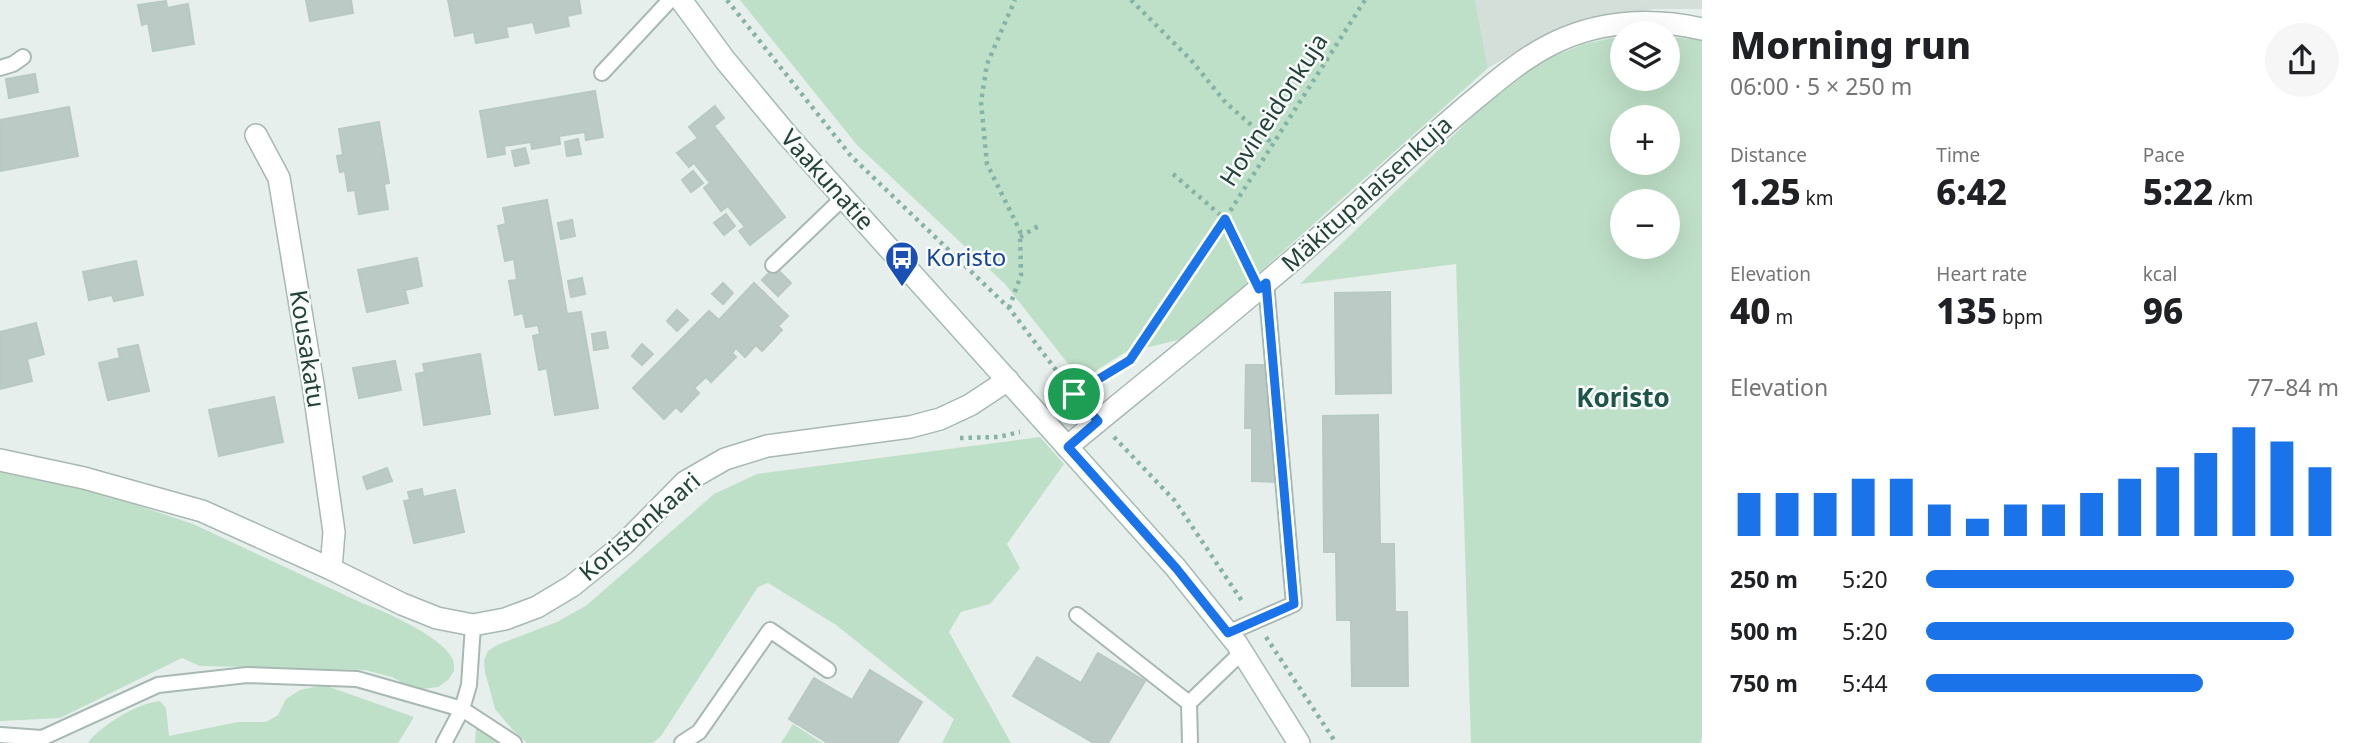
<!DOCTYPE html>
<meta charset="utf-8">
<style>
body{margin:0;font-family:"Noto Sans",sans-serif;background:#f6f6f6;color:#202124;height:100vh;display:flex;flex-direction:column;font-size:26px;white-space:nowrap}
*{box-sizing:border-box;margin:0}
p{font-size:23px;color:#757577}
.icon{flex:none;width:38px;height:38px;fill:none;stroke:currentColor;stroke-width:2;stroke-linecap:round;stroke-linejoin:round}
.map{position:relative;flex:1;overflow:hidden}
.details{display:flex;flex-direction:column;background:#fff;width:665px}
.details>*{flex:none}
.buttons{position:absolute;left:1610px;top:21px;display:grid;gap:14px}
.buttons a{display:grid;place-items:center;width:70px;height:70px;border-radius:50%;background:#fff;box-shadow:0 7px 28px #0002;font-size:35px}
.pin{position:absolute;display:grid;place-items:center;width:60px;height:60px;color:#fff;margin:-30px;border:4px solid #fff;border-radius:50%;box-shadow:0 2px 7px #0007}
.round{display:grid;place-items:center;flex:none;width:74px;height:74px;border-radius:37px;background:#f6f6f6}
.overview{display:flex;align-items:center;justify-content:space-between;height:119px;padding:0 28px}
h1{font-size:38px;font-weight:800;line-height:52px}
.stats{display:grid;grid-template-columns:repeat(3,1fr);gap:10px;height:119px;padding:7px 28px}
.stats div{display:grid;align-content:center}
.stats b{font-size:35px;font-weight:800}
.stats small{font-size:19px;font-weight:400}
.stats p{font-size:19px}
.chart{height:196px;padding:14px 28px}
.chart p{display:flex;justify-content:space-between}
.chart svg{width:100%;height:126px;margin-top:7px;stroke:#1a73e8;stroke-width:6}
ul{padding:0 28px;list-style:none;font-size:23px}
li{display:grid;grid-template-columns:112px 84px 1fr;align-items:center;height:52px}
li i{height:18px;border-radius:9px;background:#1a73e8}
main{display:flex;flex:1;min-height:0}
.map>svg:first-child{display:block}
.built{fill:#d4dfda}
.green{fill:#bfe0c8;fill-rule:evenodd}
.building{fill:#bbcac4;stroke:#b8c9c2;stroke-width:2}
.lines{fill:none;stroke-linecap:round;stroke-linejoin:round}
.lane-casing{stroke:#a8b8b2;stroke-width:18}
.street-casing{stroke:#a8b8b2;stroke-width:24}
.secondary-casing{stroke:#a4bbb3;stroke-width:24}
.path{stroke:#86b3a5;stroke-width:4.5;stroke-dasharray:3.5 5;stroke-linecap:butt}
.lane{stroke:#fff;stroke-width:14}
.street{stroke:#fff;stroke-width:21}
.secondary{stroke:#fff;stroke-width:21}
.route-casing{stroke:#fff;stroke-width:14}
.route{stroke:#1a73e8;stroke-width:9}
.labels{text-anchor:middle;stroke-width:5;stroke-linejoin:round;paint-order:stroke}
.street-label{font-size:24px;fill:#24423a;stroke:#f7fbf9}
.transit-label{font-size:24px;fill:#164399;stroke:#f7fbf9;text-anchor:start}
.neighbourhood-label{font-size:26px;font-weight:bold;fill:#1f5548;stroke:#f7fbf9}
</style>
<main>
<div class="map">
<svg width="1702" height="743" viewBox="0 0 1702 743">
<rect width="100%" height="100%" fill="#e6efeb"/>
<!-- built -->
<polygon class="built" points="1475,0 1702,0 1702,9 1653,9 1592,19 1540,38 1488,68"/>
<!-- green -->
<g class="green">
<polygon points="740,0 1475,0 1488,68 1186,338 1124,353 1081,380 1005,284 857,145"/>
<path d="M1622,36V79H1668V37L1702,40V738L1700,743H1471L1456,264L1300,284L1500,90L1544,60L1584,44ZM1622,117H1668V163H1622ZM1622,201H1668V247H1622Z"/>
<polygon points="1040,437 1064,464 1007,544 1020,568 990,604 961,612 949,632 1011,743 942,743 954,719 836,625 768,583 758,587 661,736 653,743 527,743 512,729 495,709 485,672 484,660 488,651 497,645 557,622 587,605 714,494 757,474"/>
<path d="M0,471L95,491L193,524L364,604C385,611 446,639 453,660C454,663 454,667 454,671L448,680L438,687L415,690L392,677L365,670L200,666L182,658L60,718L0,721Z"/>
<path d="M324,685L414,717L398,743H88C99,726 140,702 160,701L166,708L169,736L238,722H266L278,715L286,699L300,690Z"/>
<polygon points="793,724 822,743 781,743"/>
<polygon points="476,728 499,743 475,743"/>
</g>
<!-- building -->
<g class="building">
<polygon points="306,0 351,0 353,13 310,21"/>
<polygon points="448,0 579,0 581,13 567,16 569,26 536,33 533,22 506,27 508,37 476,43 474,32 455,36"/>
<polygon points="166,1 167,8 188,4 194,44 153,51 148,23 142,25 138,5"/>
<polygon points="35,74 38,92 9,98 6,79"/>
<polygon points="595,91 603,137 586,140 585,132 559,136 560,144 532,149 531,142 504,146 505,154 488,157 480,111"/>
<polygon points="715,106 724,118 714,126 785,217 750,245 739,231 745,227 728,206 721,211 704,188 710,183 694,163 689,167 677,153 698,138 689,127"/>
<polygon points="69,107 78,156 0,171 0,120"/>
<polygon points="379,122 389,183 384,184 388,209 359,214 355,190 348,191 345,171 340,172 337,156 343,155 339,129"/>
<polygon points="578,139 581,154 567,156 565,142"/>
<polygon points="525,148 529,163 515,166 512,151"/>
<polygon points="693,171 703,183 691,192 682,180"/>
<polygon points="547,200 567,314 581,312 598,408 555,415 547,368 539,370 533,336 540,334 538,325 526,327 523,313 515,315 509,281 517,280 514,259 505,261 498,226 506,224 503,208"/>
<polygon points="726,214 735,226 724,235 714,223"/>
<polygon points="572,220 575,236 561,239 558,223"/>
<polygon points="417,258 422,286 405,290 408,303 367,312 358,270"/>
<polygon points="136,261 143,295 114,301 112,295 89,300 83,272"/>
<polygon points="775,267 791,283 778,296 762,280"/>
<polygon points="582,278 585,294 571,297 568,281"/>
<polygon points="723,283 733,293 723,304 712,294"/>
<polygon points="754,283 788,316 778,326 782,330 762,351 756,345 745,357 736,348 732,353 736,357 711,382 706,377 694,388 699,393 681,412 676,407 664,419 633,388 709,311 719,320"/>
<polygon points="1390,292 1391,393 1336,394 1335,293"/>
<polygon points="677,310 688,320 677,331 667,321"/>
<polygon points="36,323 44,354 27,359 32,381 0,389 0,332"/>
<polygon points="605,332 608,348 594,350 592,334"/>
<polygon points="642,344 653,354 642,365 632,356"/>
<polygon points="138,345 149,391 108,400 99,363 120,358 118,349"/>
<polygon points="480,354 490,414 424,425 416,374 425,372 423,364"/>
<polygon points="395,361 401,390 359,398 353,368"/>
<polygon points="1246,365 1272,365 1271,429 1280,429 1279,482 1252,481 1252,428 1245,428"/>
<polygon points="274,397 283,442 219,456 209,410"/>
<polygon points="1378,415 1380,544 1394,544 1395,612 1407,612 1408,686 1352,686 1351,620 1337,620 1336,552 1324,552 1323,416"/>
<polygon points="387,468 392,481 367,489 363,477"/>
<polygon points="422,489 423,497 455,490 464,532 414,543 404,501 410,500 408,492"/>
<polygon points="1098,653 1145,681 1108,743 1094,743 1013,696 1037,657 1081,683"/>
<polygon points="870,670 922,702 897,743 828,743 789,719 814,678 852,700"/>
</g>
<g class="lines">
<!-- lane casing -->
<g class="lane-casing">
<g id="lane">
<polyline points="0,68 13,64 23,57"/>
<polyline points="602,73 670,0"/>
<polyline points="773,265 843,198"/>
<polyline points="1077,615 1189,703 1242,652"/>
<polyline points="1228,633 1294,604 1266,283"/>
<polyline points="1189,703 1190,743"/>
<polyline points="0,735 42,738 158,685 247,675 357,679 462,709 514,743"/>
<polyline points="444,743 462,709 469,685 473,625"/>
<polyline points="682,743 699,732 770,630 828,670"/>
</g>
</g>
<!-- street casing -->
<g class="street-casing">
<g id="street">
<polyline points="256,135 279,178 313,384 334,532 331,569"/>
<path d="M1067,447C1159,371 1251,298 1340,219C1385,179 1428,138 1475,99C1498,80 1521,60 1548,46C1595,21 1650,17 1702,29"/>
<polyline points="0,460 84,478 202,511 331,569 402,604 437,618 473,625 505,619 537,607 572,586 624,544 685,482 725,459 767,446 910,427 940,419 970,405 1008,380"/>
</g>
</g>
<!-- secondary casing -->
<g class="secondary-casing">
<polyline id="secondary" points="681,0 725,60 788,136 1176,568 1237,644 1299,743"/>
</g>
<!-- path -->
<g class="path">
<polyline points="727,0 851,156 1009,308 1081,403"/>
<polyline points="1131,0 1191,60 1226,103 1273,144"/>
<polyline points="1173,174 1225,219 1248,266"/>
<polyline points="1020,237 1040,225"/>
<polyline points="1009,308 1021,275 1020,231 987,164 981,102 987,64 1015,0"/>
<polyline points="1060,406 1130,360 1225,219 1365,0"/>
<polyline points="1114,437 1175,501 1244,604"/>
<polyline points="960,438 998,437 1020,432"/>
<polyline points="1266,637 1336,743"/>
</g>
<!-- lane -->
<use href="#lane" class="lane"/>
<!-- street -->
<use href="#street" class="street"/>
<!-- secondary -->
<use href="#secondary" class="secondary"/>
</g>
<g class="lines">
<!-- route casing -->
<g class="route-casing">
<polygon id="route" points="1225,219 1259,289 1266,283 1294,604 1228,633 1176,568 1068,447 1098,421 1074,394 1130,360"/>
</g>
<!-- route -->
<use href="#route" class="route"/>
</g>
<!-- icons -->
<defs>
<g id="bus-pin" transform="scale(1.75)"><path d="M0 17L-7.5 6A9.5 9.5 0 1 1 7.5 6Z" fill="#1a4fb4" stroke="#f7fbf9"/><path d="M-5-6H5V4H4V6H2V4H-2V6H-4V4H-5ZM-3.5-4V0h7V-4ZM-3.5 1.2v1.5H-2V1.2ZM2 1.2v1.5H3.5V1.2Z" fill="#fff"/></g>
</defs>
<g fill-rule="evenodd">
<use href="#bus-pin" x="902" y="258"/>
</g>
<g class="labels">
<!-- street labels -->
<g class="street-label">
<text transform="translate(1274 110) rotate(-57)" y="8">Hovineidonkuja</text>
<text transform="translate(827 180) rotate(48)" y="8">Vaakunatie</text>
<text transform="translate(1367 194) rotate(-42)" y="8">Mäkitupalaisenkuja</text>
<text transform="translate(307 349) rotate(81)" y="8">Kousakatu</text>
<text transform="translate(640 527) rotate(-41)" y="8">Koristonkaari</text>
</g>
<!-- transit labels -->
<g class="transit-label">
<text x="926" y="266">Koristo</text>
</g>
<!-- neighbourhood labels -->
<g class="neighbourhood-label">
<text x="1623" y="407">Koristo</text>
</g>
</g>
</svg>
<div class="buttons">
<a><svg class="icon" aria-label="layers" viewBox="0 0 24 24"><path d="M12 4l9 5-9 5-9-5zM3 14l9 5 9-5"/></svg></a>
<a>+</a>
<a>−</a>
</div>
<div class="pin" style="left:1074px;top:394px;background:#1e9e55"><svg class="icon" aria-label="arrive" viewBox="0 0 24 24"><path d="M6 21V4h12l-3 4 3 4H6"/></svg></div>
</div>
<section class="details">
<div class="overview"><div><h1>Morning run</h1><p>06:00 · 5 × 250 m</p></div><a class="round"><svg class="icon" aria-label="share" viewBox="0 0 24 24"><path d="M12 15V3M7 8l5-5 5 5M5 13v7h14v-7"/></svg></a></div>
<div class="stats">
<div><p>Distance</p><b>1.25<small> km</small></b></div>
<div><p>Time</p><b>6:42</b></div>
<div><p>Pace</p><b>5:22<small> /km</small></b></div>
</div>
<div class="stats">
<div><p>Elevation</p><b>40<small> m</small></b></div>
<div><p>Heart rate</p><b>135<small> bpm</small></b></div>
<div><p>kcal</p><b>96</b></div>
</div>
<div class="chart"><p><span>Elevation</span>77–84 m</p>
<svg viewBox="0 0 160 44" preserveAspectRatio="none"><path d="M5 44V29M15 44V29M25 44V29M35 44V24M45 44V24M55 44V33M65 44V38M75 44V33M85 44V33M95 44V29M105 44V24M115 44V20M125 44V15M135 44V6M145 44V11M155 44V20"/></svg>
</div>
<ul>
<li><b>250 m</b>5:20<i style="width:89%"></i></li>
<li><b>500 m</b>5:20<i style="width:89%"></i></li>
<li><b>750 m</b>5:44<i style="width:67%"></i></li>
</ul>
</section>
</main>
